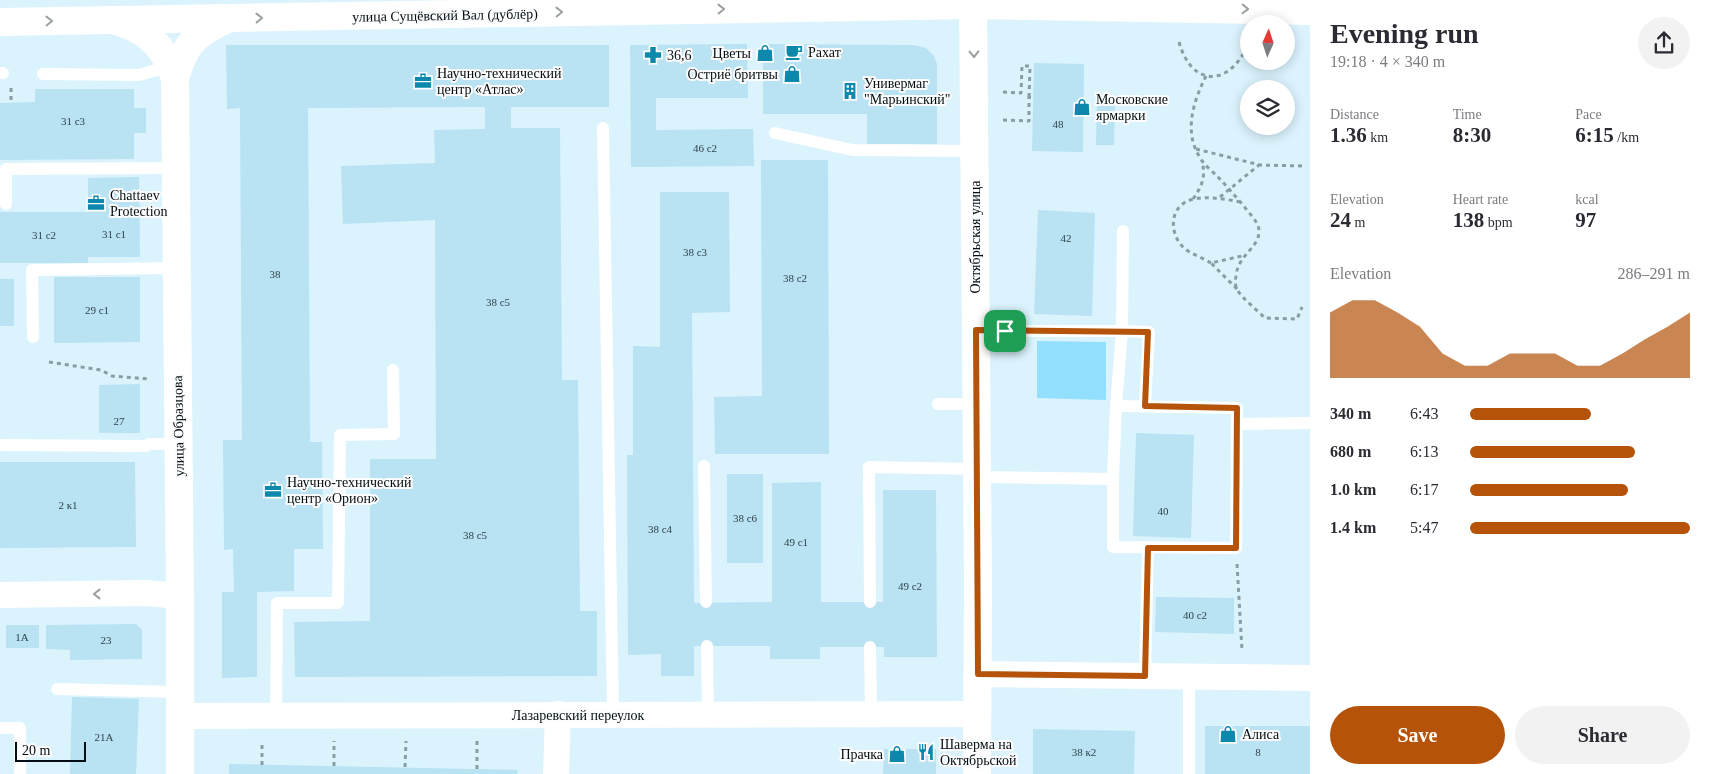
<!DOCTYPE html>
<meta charset="utf-8">
<style>
body{margin:0;font-family:Georgia,serif;background:#f2f2f3;color:#2b2b33;height:100vh;display:flex;flex-direction:column;font-size:19px;white-space:nowrap}
*{box-sizing:border-box;margin:0}
p{font-size:16px;color:#7c7c81}
.icon{flex:none;width:28px;height:28px;fill:none;stroke:currentColor;stroke-width:2;stroke-linecap:round;stroke-linejoin:round}
.map{position:relative;flex:1;overflow:hidden}
.side{display:flex;flex-direction:column;background:#fff;width:400px}
.side>*{flex:none}
.needle{width:32px;rotate:3deg}
.tools{position:absolute;left:1240px;top:15px;display:grid;gap:10px}
.tools a{display:grid;place-items:center;width:55px;height:55px;border-radius:50%;background:#fff;box-shadow:0 2px 12px #0003;font-size:25px}
.scale{position:absolute;left:15px;bottom:12px;width:71px;box-sizing:border-box;padding-left:5px;border:2px solid #020e14;border-top:0;font-size:14px;line-height:18px;white-space:nowrap;color:#020e14;-webkit-text-stroke:4px #fcfcfc;paint-order:stroke}
.pin{position:absolute;display:grid;place-items:center;width:42px;height:42px;color:#fff;margin:-21px;border-radius:10px;box-shadow:0 2px 8px #0006}
.round{display:grid;place-items:center;flex:none;width:52px;height:52px;border-radius:26px;background:#f2f2f3}
.overview{display:flex;align-items:center;justify-content:space-between;height:85px;padding:0 20px}
h1{font-size:28px;font-weight:600;line-height:38px}
.figures{display:grid;grid-template-columns:repeat(3,1fr);gap:8px;height:85px;padding:5px 20px}
.figures div{display:grid;align-content:center}
.figures b{font-size:21px;font-weight:600}
.figures small{font-size:14px;font-weight:400}
.figures p{font-size:14px}
.chart{height:140px;padding:10px 20px}
.chart p{display:flex;justify-content:space-between}
.chart svg{width:100%;height:90px;margin-top:5px;fill:#b45309;opacity:.7}
.primary-button{display:flex;gap:10px;margin-top:auto;padding:10px 20px}
.primary-button a{flex:1;height:58px;border-radius:30px;background:#b45309;color:#fff;font-size:20px;font-weight:600;line-height:58px;text-align:center}
.primary-button a+a{background:#f2f2f3;color:#2b2b33}
ul{padding:0 20px;list-style:none;font-size:16px}
li{display:grid;grid-template-columns:80px 60px 1fr;align-items:center;height:38px}
li i{height:12px;border-radius:6px;background:#b45309}
main{display:flex;flex:1;min-height:0}
.map>svg:first-child{display:block}
.green{fill:#92dffe}
.building{fill:#b9e2f2}
.lines{fill:none;stroke-linecap:round;stroke-linejoin:round}
.path{stroke:#899da5;stroke-width:3;stroke-dasharray:4 4;stroke-linecap:butt}
.lane{stroke:#fff;stroke-width:12}
.street{stroke:#fff;stroke-width:26}
.secondary{stroke:#fff;stroke-width:28}
.oneway{stroke:#9a9fa1}
.route-casing{stroke:#fff;stroke-width:10}
.route{stroke:#b45309;stroke-width:6}
.labels{text-anchor:middle;stroke-width:4;stroke-linejoin:round;paint-order:stroke}
.number-label{font-size:11px;fill:#30434c}
.street-label{font-size:14px;fill:#020e14;stroke:#fcfcfc}
.poi-label{font-size:14px;fill:#020e14;stroke:#fcfcfc;text-anchor:start}
</style>
<main>
<div class="map">
<svg width="1310" height="774" viewBox="0 0 1310 774">
<rect width="100%" height="100%" fill="#dbf3fd"/>
<!-- green -->
<polygon class="green" points="1037,341 1106,342 1106,400 1037,398"/>
<!-- building -->
<g class="building">
<polygon points="747,44 748,98 656,98 656,130 753,129 754,166 631,167 630,45"/>
<polygon points="763,44 914,45 926,48 934,56 937,64 937,144 867,144 867,114 763,114"/>
<polygon points="226,45 609,45 609,107 511,107 511,128 560,128 562,380 578,380 580,611 597,611 597,676 295,677 294,622 370,621 370,459 436,459 435,220 343,224 341,166 435,163 434,130 485,129 485,107 308,108 310,442 322,442 323,549 294,549 294,591 257,592 257,677 222,678 222,592 234,592 233,549 224,550 223,440 242,440 240,108 227,109"/>
<polygon points="1034,63 1084,64 1083,152 1032,151"/>
<polygon points="35,89 134,89 134,108 146,108 146,133 134,133 134,159 0,160 0,103 35,102"/>
<polygon points="1097,98 1115,99 1114,145 1096,145"/>
<polygon points="761,160 828,160 829,454 715,454 714,397 762,396"/>
<polygon points="139,177 140,257 88,257 88,263 0,263 0,212 88,212 88,178"/>
<polygon points="660,192 729,192 730,312 692,313 694,603 772,602 772,483 821,482 821,602 883,602 883,490 936,490 937,657 884,657 884,647 820,647 820,659 770,659 770,646 694,646 694,676 661,676 661,654 628,655 627,455 633,455 633,346 660,347"/>
<polygon points="1038,210 1095,213 1092,316 1034,314"/>
<polygon points="54,277 140,277 140,342 54,343"/>
<rect x="0" y="279" width="14" height="47"/>
<polygon points="140,384 140,433 99,433 99,385"/>
<polygon points="1136,433 1194,435 1191,538 1133,536"/>
<polygon points="0,462 135,462 136,547 0,548"/>
<rect x="727" y="474" width="36" height="89"/>
<polygon points="1156,597 1234,598 1234,634 1155,632"/>
<polygon points="136,624 142,630 142,659 70,660 70,650 46,649 46,625"/>
<rect x="6" y="625" width="33" height="23"/>
<polygon points="72,697 139,699 136,774 70,774"/>
<rect x="1205" y="726" width="105" height="48"/>
<polygon points="1033,729 1135,731 1134,774 1033,774"/>
<polygon points="884,749 936,749 936,774 883,774"/>
<polygon points="229,764 518,770 517,774 229,774"/>
</g>
<g class="lines">
<!-- path -->
<g class="path">
<path d="M1179,42C1192,89 1231,86 1248,44"/>
<path d="M1206,76C1193,102 1183,133 1201,159C1205,166 1212,171 1217,176C1226,185 1234,195 1243,205C1248,212 1258,221 1259,230C1260,248 1238,254 1236,276C1235,281 1235,287 1238,291C1245,301 1257,310 1265,318L1297,319L1302,307"/>
<polyline points="11,88 11,102"/>
<polyline points="1003,92 1021,93 1022,66 1030,66 1029,97"/>
<polyline points="1003,120 1029,121 1029,97 1033,97"/>
<polyline points="1196,149 1260,165 1306,166"/>
<polyline points="1220,197 1259,165"/>
<path d="M1193,199C1202,186 1206,177 1202,161"/>
<path d="M1211,263C1203,258 1191,254 1184,248C1168,233 1169,204 1194,199C1209,196 1225,199 1240,202"/>
<polyline points="1237,289 1211,263 1242,256"/>
<polyline points="49,362 101,370 112,376 149,379"/>
<polyline points="1237,564 1242,650"/>
<polyline points="262,765 262,742"/>
<polyline points="334,766 334,741"/>
<polyline points="405,767 406,741"/>
<polyline points="477,769 477,739"/>
</g>
<!-- lane -->
<g class="lane">
<polyline points="0,73 3,73"/>
<polyline points="43,74 139,75 170,66"/>
<polyline points="603,128 613,715"/>
<polyline points="775,133 852,150 975,151"/>
<polyline points="6,204 6,169 175,168"/>
<polyline points="976,331 1122,331 1123,231"/>
<polyline points="33,337 32,270 177,268"/>
<polyline points="938,404 976,404"/>
<polyline points="1237,424 1310,423"/>
<polyline points="0,445 146,446 149,444 178,444"/>
<polyline points="704,466 706,602"/>
<polyline points="977,477 1113,479 1116,406 1122,331 1149,332 1145,406"/>
<polyline points="1113,479 1113,547 1236,548 1237,408 1116,406"/>
<polyline points="870,602 869,467 977,469"/>
<polyline points="707,646 708,714"/>
<polyline points="870,647 871,714"/>
<polyline points="1145,676 1148,547"/>
<polyline points="1189,677 1189,774"/>
<polyline points="57,689 180,692"/>
<polyline points="276,716 277,603 338,603 340,435 394,434 393,370"/>
<polyline points="0,728 20,728 20,774"/>
</g>
<!-- street -->
<g class="street">
<polyline points="0,595 146,593 180,596"/>
<polyline points="978,674 1310,678"/>
<polyline points="180,716 977,714"/>
<polyline points="556,774 558,714"/>
</g>
<!-- secondary -->
<g class="secondary">
<polyline points="973,0 978,582 977,774"/>
<polyline points="0,22 973,5 1310,11"/>
<path d="M119,22C150,32 164,47 175,78"/>
<path d="M180,774V596L175,78C185,45 193,35 225,20"/>
</g>
</g>
<!-- one-way arrows -->
<defs><path id="oneway-chevron" d="M-2-3.5L2.5 0L-2 3.5" fill="none" stroke-width="1.6" stroke-linecap="round" stroke-linejoin="round" transform="scale(1.25)"/></defs>
<g class="oneway">
<use href="#oneway-chevron" transform="translate(721 9) rotate(-1)"/>
<use href="#oneway-chevron" transform="translate(1245 9) rotate(2)"/>
<use href="#oneway-chevron" transform="translate(559 12) rotate(-1)"/>
<use href="#oneway-chevron" transform="translate(259 18) rotate(-1)"/>
<use href="#oneway-chevron" transform="translate(49 21) rotate(-1)"/>
<use href="#oneway-chevron" transform="translate(974 54) rotate(89)"/>
<use href="#oneway-chevron" transform="translate(97 594) rotate(180)"/>
</g>
<g class="lines">
<!-- route casing -->
<g class="route-casing">
<polygon id="route" points="976,330 1148,332 1145,406 1237,408 1236,548 1148,548 1145,676 978,674"/>
</g>
<!-- route -->
<use href="#route" class="route"/>
</g>
<!-- icons -->
<defs>
<g id="cafe-bare" transform="scale(1.35)"><path d="M-5.5-4.5H6V0H3Q3 3.5 0 3.5H-2.5Q-5.5 3.5-5.5 0ZM3-3.2v2h1.7v-2ZM-6 4.5H4V6H-6Z" fill="#0b88ab" stroke="#fcfcfc" stroke-width="2.5" paint-order="stroke"/></g>
<g id="shop-bare" transform="scale(1.35)"><path d="M-5-2.5h2.3a2.7 3.5 0 0 1 5.4 0H5L5.5 6h-11ZM-1.5-2.5h3a1.5 2.3 0 0 0-3 0Z" fill="#0b88ab" stroke="#fcfcfc" stroke-width="2.5" paint-order="stroke"/></g>
<g id="pharmacy-bare" transform="scale(1.35)"><path d="M-2-6h4v4h4v4h-4v4h-4v-4h-4v-4h4Z" fill="#0b88ab" stroke="#fcfcfc" stroke-width="2.5" paint-order="stroke"/></g>
<g id="office-bare" transform="scale(1.35)"><path d="M-6-3h4V-5.5h4V-3h4V5H-6ZM-1-4.5V-3h2v-1.5ZM-6 0V1H6V0Z" fill="#0b88ab" stroke="#fcfcfc" stroke-width="2.5" paint-order="stroke"/></g>
<g id="building-bare" transform="scale(1.35)"><path d="M-4-6H4V6H1V3H-1V6H-4ZM-2.5-4.3h1.7v1.8h-1.7ZM.8-4.3h1.7v1.8H.8ZM-2.5-1h1.7V.8h-1.7ZM.8-1h1.7V.8H.8Z" fill="#0b88ab" stroke="#fcfcfc" stroke-width="2.5" paint-order="stroke"/></g>
<g id="restaurant-bare" transform="scale(1.35)"><path d="M-5-6h1v4h1v-4h1v4h1v-4h1v5L-1.5 .5V6h-2V.5L-5-1ZM5-6V6H3V1.5H1.5Q1.5-4 5-6Z" fill="#0b88ab" stroke="#fcfcfc" stroke-width="2.5" paint-order="stroke"/></g>
</defs>
<g fill-rule="evenodd">
<use href="#cafe-bare" x="794" y="52"/>
<use href="#shop-bare" x="765" y="53"/>
<use href="#pharmacy-bare" x="653" y="55"/>
<use href="#shop-bare" x="792" y="74"/>
<use href="#office-bare" x="423" y="81"/>
<use href="#building-bare" x="850" y="91"/>
<use href="#shop-bare" x="1082" y="107"/>
<use href="#office-bare" x="96" y="203"/>
<use href="#office-bare" x="273" y="490"/>
<use href="#shop-bare" x="1228" y="734"/>
<use href="#restaurant-bare" x="926" y="752"/>
<use href="#shop-bare" x="897" y="754"/>
</g>
<g class="labels">
<!-- number labels -->
<g class="number-label">
<text x="73" y="125">31 с3</text>
<text x="1058" y="128">48</text>
<text x="705" y="152">46 с2</text>
<text x="114" y="238">31 с1</text>
<text x="44" y="239">31 с2</text>
<text x="1066" y="242">42</text>
<text x="695" y="256">38 с3</text>
<text x="275" y="278">38</text>
<text x="795" y="282">38 с2</text>
<text x="498" y="306">38 с5</text>
<text x="97" y="314">29 с1</text>
<text x="119" y="425">27</text>
<text x="68" y="509">2 к1</text>
<text x="1163" y="515">40</text>
<text x="745" y="522">38 с6</text>
<text x="660" y="533">38 с4</text>
<text x="475" y="539">38 с5</text>
<text x="796" y="546">49 с1</text>
<text x="910" y="590">49 с2</text>
<text x="1195" y="619">40 с2</text>
<text x="22" y="641">1А</text>
<text x="106" y="644">23</text>
<text x="104" y="741">21А</text>
<text x="1084" y="756">38 к2</text>
<text x="1258" y="756">8</text>
</g>
<!-- street labels -->
<g class="street-label">
<text transform="translate(445 15) rotate(-1)" y="5">улица Сущёвский Вал (дублёр)</text>
<text transform="translate(975 237) rotate(-90)" y="5">Октябрьская улица</text>
<text transform="translate(178 426) rotate(-91)" y="5">улица Образцова</text>
<text x="578" y="720">Лазаревский переулок</text>
</g>
<!-- poi labels -->
<g class="poi-label">
<text x="808" y="57">Рахат</text>
<text x="751" y="58" text-anchor="end">Цветы</text>
<text x="667" y="60">36,6</text>
<text x="437" y="78">Научно-технический<tspan x="437" dy="16">центр «Атлас»</tspan></text>
<text x="778" y="79" text-anchor="end">Остриё бритвы</text>
<text x="864" y="88">Универмаг<tspan x="864" dy="16">"Марьинский"</tspan></text>
<text x="1096" y="104">Московские<tspan x="1096" dy="16">ярмарки</tspan></text>
<text x="110" y="200">Chattaev<tspan x="110" dy="16">Protection</tspan></text>
<text x="287" y="487">Научно-технический<tspan x="287" dy="16">центр «Орион»</tspan></text>
<text x="1242" y="739">Алиса</text>
<text x="940" y="749">Шаверма на<tspan x="940" dy="16">Октябрьской</tspan></text>
<text x="883" y="759" text-anchor="end">Прачка</text>
</g>
</g>
</svg>
<div class="tools">
<a><svg class="needle" viewBox="-14 -14 28 28"><path d="M0-13l5 13h-10z" fill="#e53935"/><path d="M0 13l5-13h-10z" fill="#7c7c81"/></svg></a>
<a><svg class="icon" aria-label="layers" viewBox="0 0 24 24"><path d="M12 4l9 5-9 5-9-5zM3 14l9 5 9-5"/></svg></a>
</div>
<div class="scale">20 m</div>
<div class="pin" style="left:1005px;top:331px;background:#1e9e55"><svg class="icon" aria-label="arrive" viewBox="0 0 24 24"><path d="M6 21V4h12l-3 4 3 4H6"/></svg></div>
</div>
<section class="side">
<div class="overview"><div><h1>Evening run</h1><p>19:18 · 4 × 340 m</p></div><a class="round"><svg class="icon" aria-label="share" viewBox="0 0 24 24"><path d="M12 15V3M7 8l5-5 5 5M5 13v7h14v-7"/></svg></a></div>
<div class="figures">
<div><p>Distance</p><b>1.36<small> km</small></b></div>
<div><p>Time</p><b>8:30</b></div>
<div><p>Pace</p><b>6:15<small> /km</small></b></div>
</div>
<div class="figures">
<div><p>Elevation</p><b>24<small> m</small></b></div>
<div><p>Heart rate</p><b>138<small> bpm</small></b></div>
<div><p>kcal</p><b>97</b></div>
</div>
<div class="chart"><p><span>Elevation</span>286–291 m</p>
<svg viewBox="0 0 160 44" preserveAspectRatio="none"><path d="M0 44V12L10 6L20 6L30 12L40 19L50 32L60 38L70 38L80 32L90 32L100 32L110 38L120 38L130 32L140 25L150 19L160 12V44z"/></svg>
</div>
<ul>
<li><b>340 m</b>6:43<i style="width:55%"></i></li>
<li><b>680 m</b>6:13<i style="width:75%"></i></li>
<li><b>1.0 km</b>6:17<i style="width:72%"></i></li>
<li><b>1.4 km</b>5:47<i style="width:100%"></i></li>
</ul>
<div class="primary-button"><a>Save</a><a>Share</a></div>
</section>
</main>
